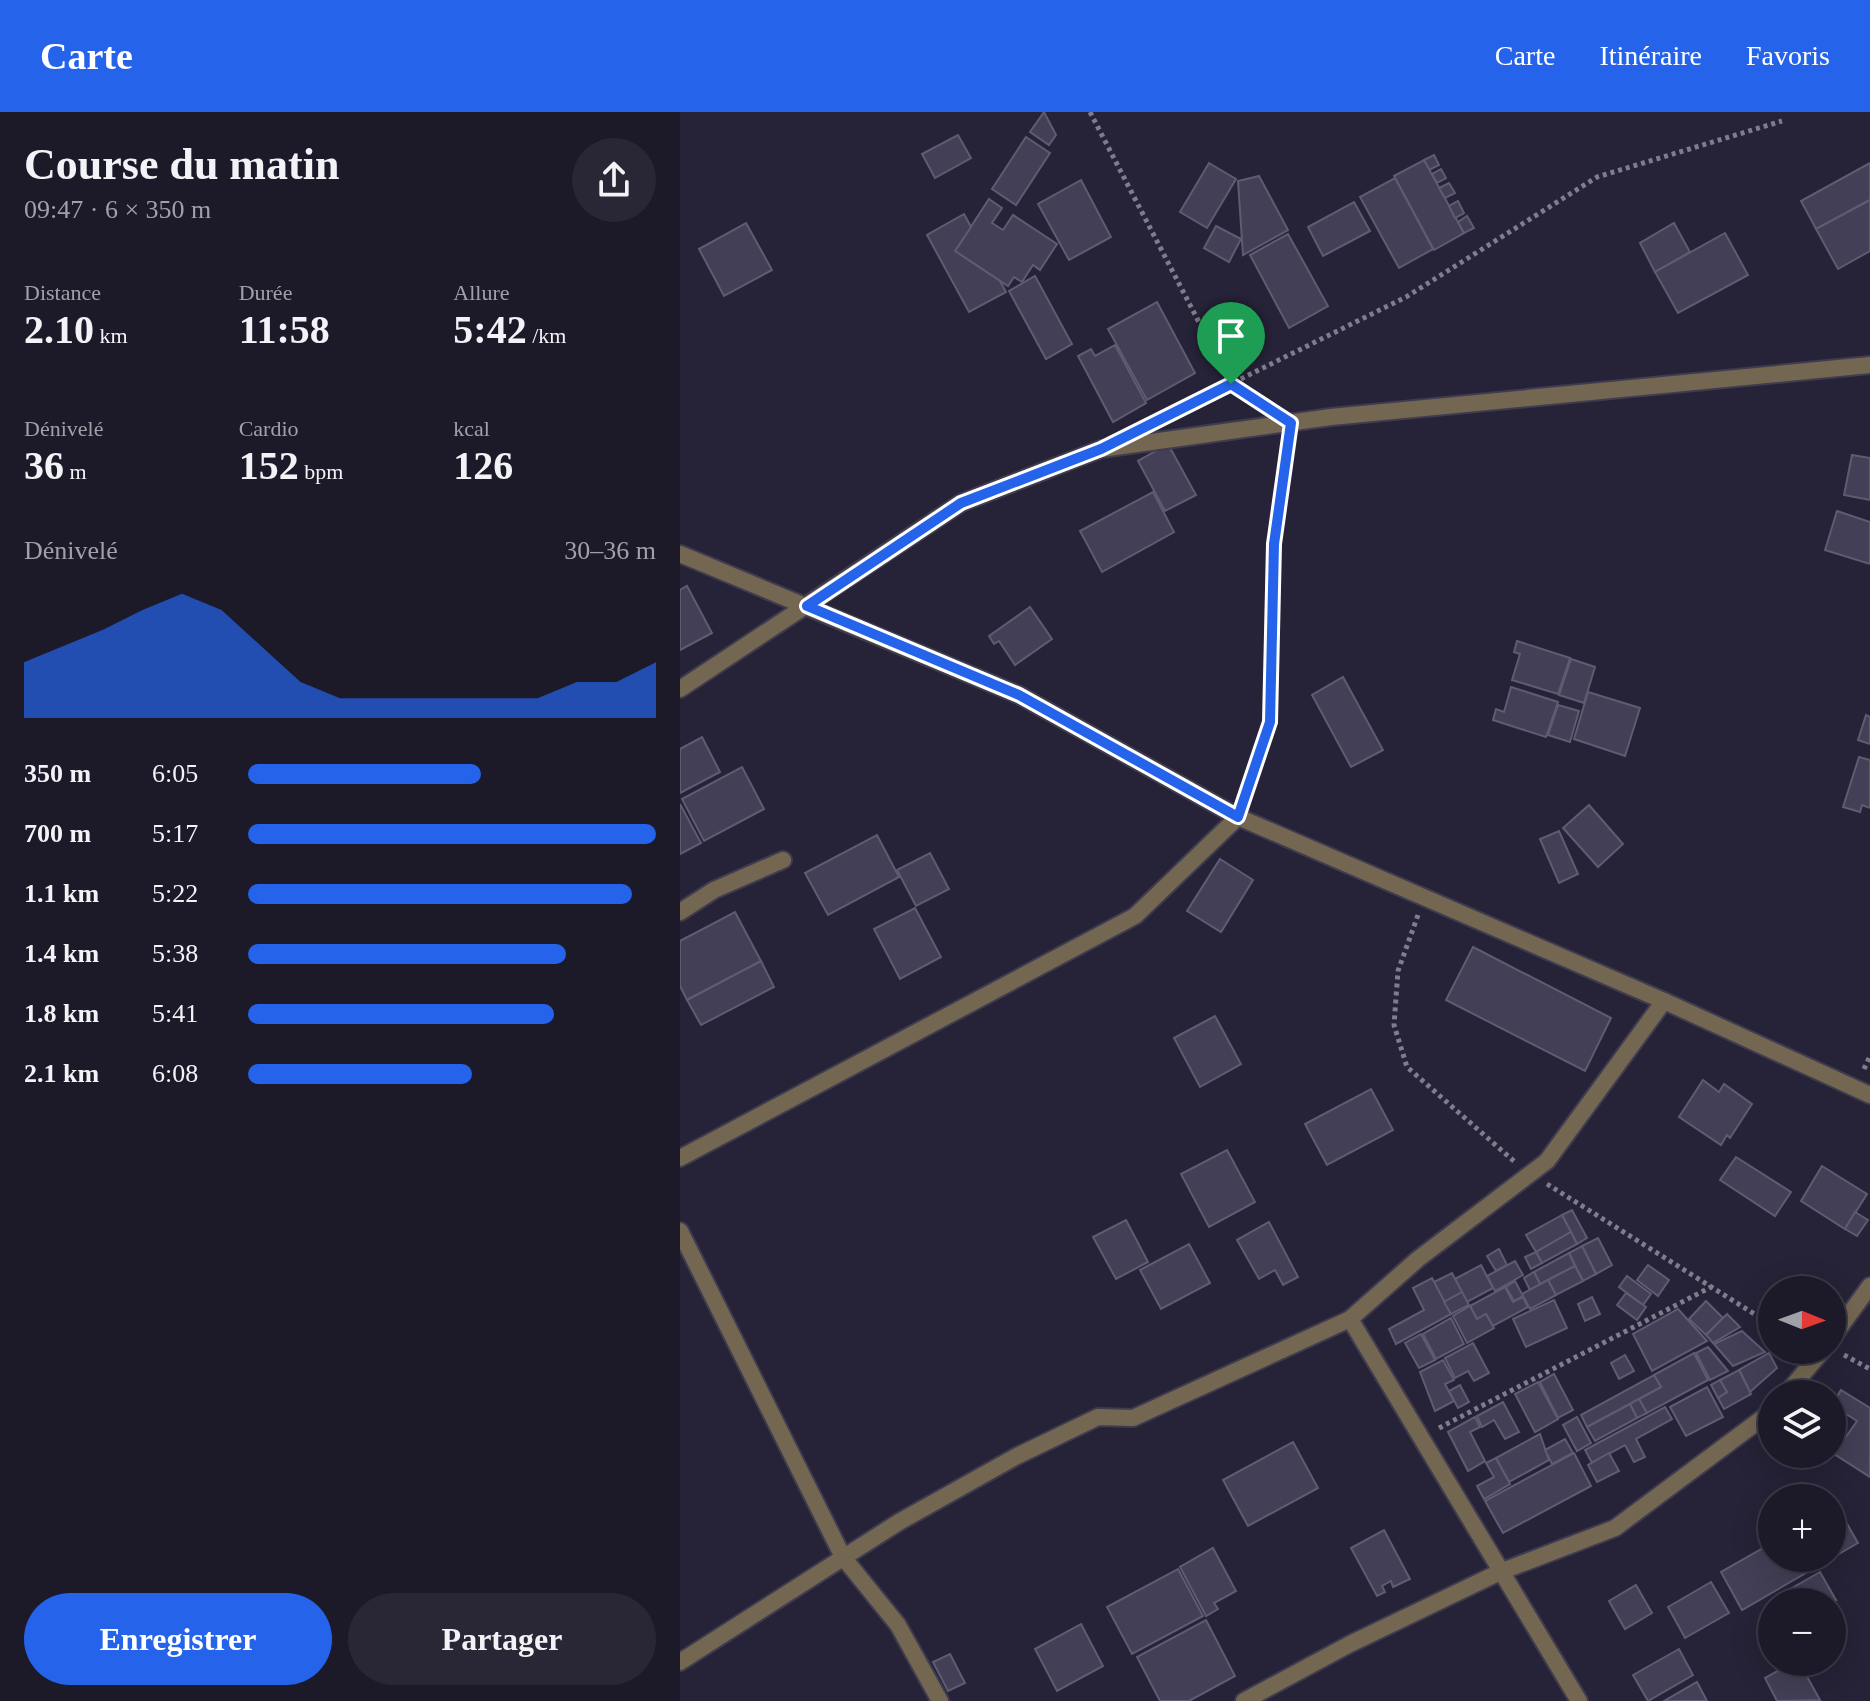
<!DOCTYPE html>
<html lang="fr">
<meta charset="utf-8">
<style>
body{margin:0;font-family:"Times New Roman",serif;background:#292735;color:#f1f3f6;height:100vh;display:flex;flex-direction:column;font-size:30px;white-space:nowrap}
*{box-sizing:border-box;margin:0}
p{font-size:26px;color:#a0a1a8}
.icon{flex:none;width:44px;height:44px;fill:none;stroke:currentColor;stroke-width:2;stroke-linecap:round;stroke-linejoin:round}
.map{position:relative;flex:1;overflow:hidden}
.panel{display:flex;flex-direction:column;background:#1c1a29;width:680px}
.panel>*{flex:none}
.needle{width:52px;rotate:91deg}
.controls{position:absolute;left:1078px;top:1164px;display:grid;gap:16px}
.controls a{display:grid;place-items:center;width:88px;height:88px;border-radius:50%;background:#1c1a29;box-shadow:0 8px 32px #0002,0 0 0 2px #3a3846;font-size:40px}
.pin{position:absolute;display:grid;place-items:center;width:68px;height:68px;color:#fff;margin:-82px -34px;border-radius:50% 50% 50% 0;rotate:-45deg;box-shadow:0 0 8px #0007}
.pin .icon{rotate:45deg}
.round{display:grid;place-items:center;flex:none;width:84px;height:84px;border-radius:42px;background:#292735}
.overview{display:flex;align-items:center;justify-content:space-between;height:136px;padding:0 24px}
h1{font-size:44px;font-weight:700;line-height:60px}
.figures{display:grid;grid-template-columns:repeat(3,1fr);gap:12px;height:136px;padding:8px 24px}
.figures div{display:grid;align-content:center}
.figures b{font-size:40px;font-weight:700}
.figures small{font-size:22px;font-weight:400}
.figures p{font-size:22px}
.chart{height:224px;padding:16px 24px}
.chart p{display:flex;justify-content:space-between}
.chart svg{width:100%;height:144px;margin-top:8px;fill:#2563eb;opacity:.7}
.cta{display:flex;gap:16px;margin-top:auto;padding:16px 24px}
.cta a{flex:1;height:92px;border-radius:48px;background:#2563eb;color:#fff;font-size:32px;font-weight:700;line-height:92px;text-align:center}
.cta a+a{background:#292735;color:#f1f3f6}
ul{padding:0 24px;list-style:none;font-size:26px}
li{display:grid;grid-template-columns:128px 96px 1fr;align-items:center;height:60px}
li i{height:20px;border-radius:10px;background:#2563eb}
header{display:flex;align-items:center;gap:48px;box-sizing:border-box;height:112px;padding:0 40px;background:#2563eb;color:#fff}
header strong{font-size:38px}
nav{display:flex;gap:44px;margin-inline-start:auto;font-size:28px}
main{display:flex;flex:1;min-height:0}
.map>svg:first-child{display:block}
.building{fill:#423f56;stroke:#5e5b73;stroke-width:2}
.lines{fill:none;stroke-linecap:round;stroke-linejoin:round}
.street-casing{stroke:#403c50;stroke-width:20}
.path{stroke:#7e7c8d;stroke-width:5;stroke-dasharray:4 4;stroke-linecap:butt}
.street{stroke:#746752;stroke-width:16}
.route-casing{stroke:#fff;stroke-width:16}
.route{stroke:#2563eb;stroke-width:10}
</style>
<header>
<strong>Carte</strong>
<nav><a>Carte</a><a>Itinéraire</a><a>Favoris</a></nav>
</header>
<main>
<section class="panel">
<div class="overview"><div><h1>Course du matin</h1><p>09:47 · 6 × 350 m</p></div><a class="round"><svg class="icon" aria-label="share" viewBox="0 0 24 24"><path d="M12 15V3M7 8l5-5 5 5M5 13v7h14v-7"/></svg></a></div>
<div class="figures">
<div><p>Distance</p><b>2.10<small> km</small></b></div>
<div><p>Durée</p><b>11:58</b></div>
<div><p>Allure</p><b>5:42<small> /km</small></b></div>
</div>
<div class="figures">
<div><p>Dénivelé</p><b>36<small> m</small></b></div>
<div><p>Cardio</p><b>152<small> bpm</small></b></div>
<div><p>kcal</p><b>126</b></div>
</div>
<div class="chart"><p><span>Dénivelé</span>30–36 m</p>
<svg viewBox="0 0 160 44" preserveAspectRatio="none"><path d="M0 44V27L10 22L20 17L30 11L40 6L50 11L60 22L70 33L80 38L90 38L100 38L110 38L120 38L130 38L140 33L150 33L160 27V44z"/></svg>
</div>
<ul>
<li><b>350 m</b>6:05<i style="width:57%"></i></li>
<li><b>700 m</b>5:17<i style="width:100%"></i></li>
<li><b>1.1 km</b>5:22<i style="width:94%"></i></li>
<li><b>1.4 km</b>5:38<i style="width:78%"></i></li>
<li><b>1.8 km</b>5:41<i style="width:75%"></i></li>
<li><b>2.1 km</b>6:08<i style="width:55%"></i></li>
</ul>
<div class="cta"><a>Enregistrer</a><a>Partager</a></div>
</section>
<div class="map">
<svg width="1190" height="1589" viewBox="0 0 1190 1589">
<rect width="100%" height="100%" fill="#262237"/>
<!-- building -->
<g class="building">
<polygon points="364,0 376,23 369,33 350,20"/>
<polygon points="278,23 291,46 255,66 242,42"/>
<polygon points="346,25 370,41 336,93 312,77"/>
<polygon points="754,43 759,53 749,58 744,48"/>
<polygon points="744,48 784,121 754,138 714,64"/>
<polygon points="529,51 556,67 527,116 500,100"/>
<polygon points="1190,51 1190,88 1136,117 1121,89"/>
<polygon points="761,57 766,66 757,71 752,62"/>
<polygon points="579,64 608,118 563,143 558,69"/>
<polygon points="715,66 753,137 719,156 680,85"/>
<polygon points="401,68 431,125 389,148 358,92"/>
<polygon points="769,71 775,81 765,86 759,76"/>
<polygon points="309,87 322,96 312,111 323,118 333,103 377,132 360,158 353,153 342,170 334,165 328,174 275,139"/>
<polygon points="1190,88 1190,139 1158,157 1136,117"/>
<polygon points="778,89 784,101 775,106 769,94"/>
<polygon points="674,90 690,119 643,144 628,115"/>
<polygon points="284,102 291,115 275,139 320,169 326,180 289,200 247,123"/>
<polygon points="787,104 794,116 784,121 778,110"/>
<polygon points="66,111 92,158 44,184 19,137"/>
<polygon points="994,111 1010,140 975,160 960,131"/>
<polygon points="536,114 561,127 549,150 524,136"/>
<polygon points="1045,121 1068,163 998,201 975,160"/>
<polygon points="608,122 648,194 609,216 570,143"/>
<polygon points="355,164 392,232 366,247 329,179"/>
<polygon points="477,190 515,261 467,288 428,217"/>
<polygon points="435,233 466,291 433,310 398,244 411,237 415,244"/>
<polygon points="488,332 516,383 485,399 458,349"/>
<polygon points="1172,343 1190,346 1190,388 1164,383"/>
<polygon points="473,380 494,420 422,460 400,419"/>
<polygon points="1157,399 1190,410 1190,452 1145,438"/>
<polygon points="7,474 32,521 0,538 0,478"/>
<polygon points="350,495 372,527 335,553 319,529 314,532 309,524"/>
<polygon points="837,529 890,546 878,582 832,568 840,542 834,540"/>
<polygon points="891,547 915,555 904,591 879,583"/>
<polygon points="663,565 703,638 671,655 632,583"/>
<polygon points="831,575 878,590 866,625 813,608 816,597 824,600"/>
<polygon points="908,580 960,596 945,644 894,627"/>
<polygon points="878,593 899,599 890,630 868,623"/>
<polygon points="1186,603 1190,605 1190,632 1178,628"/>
<polygon points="22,625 40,660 0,681 0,637"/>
<polygon points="1179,645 1190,648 1190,696 1182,693 1180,700 1163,695"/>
<polygon points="62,655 84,697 24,729 2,687"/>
<polygon points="0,692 21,731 0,742"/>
<polygon points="909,693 943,732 918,755 883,716"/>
<polygon points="879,719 898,762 879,771 860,727"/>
<polygon points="197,723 219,765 148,803 125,761"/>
<polygon points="250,741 269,777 236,794 217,758"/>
<polygon points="540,747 573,768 541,820 507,799"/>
<polygon points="235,796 261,845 220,867 194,817"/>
<polygon points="55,800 81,849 7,888 0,874 0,829"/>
<polygon points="793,835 931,906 905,959 766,888"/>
<polygon points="81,849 94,875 21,913 7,888"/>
<polygon points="535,904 561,952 520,975 494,926"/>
<polygon points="1023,968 1039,980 1044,972 1072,992 1050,1026 1047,1023 1041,1033 999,1005"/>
<polygon points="691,977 713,1018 647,1053 625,1012"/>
<polygon points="547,1038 575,1090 529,1115 501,1062"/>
<polygon points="1056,1045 1111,1080 1095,1104 1040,1068"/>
<polygon points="1142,1054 1187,1082 1165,1117 1121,1089"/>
<polygon points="892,1098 907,1126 897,1132 882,1103"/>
<polygon points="1175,1100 1188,1108 1177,1124 1165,1117"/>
<polygon points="882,1103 891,1120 856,1140 846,1123"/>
<polygon points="446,1108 468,1150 436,1167 413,1125"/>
<polygon points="589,1110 618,1165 603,1173 595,1158 579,1167 557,1128"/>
<polygon points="891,1120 897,1132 862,1151 856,1140"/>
<polygon points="918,1126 932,1153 916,1162 902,1134"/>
<polygon points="509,1132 530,1171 481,1197 460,1158"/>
<polygon points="902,1134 916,1162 903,1169 889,1141"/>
<polygon points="819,1137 827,1153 816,1159 807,1144"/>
<polygon points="856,1140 862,1151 851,1157 845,1145"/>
<polygon points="889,1141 895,1154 860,1172 854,1160"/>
<polygon points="835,1149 843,1163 815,1179 807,1164"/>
<polygon points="801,1153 813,1176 787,1190 775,1167"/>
<polygon points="968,1153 989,1168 978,1184 957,1168"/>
<polygon points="895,1154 903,1169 876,1183 868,1168"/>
<polygon points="854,1160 860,1172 850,1178 844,1166"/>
<polygon points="772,1161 782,1180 764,1190 754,1170"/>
<polygon points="947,1164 971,1182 963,1193 939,1175"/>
<polygon points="752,1166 771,1202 716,1232 709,1217 744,1198 733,1176"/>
<polygon points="868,1168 876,1183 850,1197 842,1182"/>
<polygon points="835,1169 843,1184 834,1189 826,1175"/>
<polygon points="825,1175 833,1190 843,1185 848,1195 813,1214 806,1202 797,1207 790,1194"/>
<polygon points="782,1180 789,1193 771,1202 764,1190"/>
<polygon points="946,1181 966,1195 957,1208 937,1193"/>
<polygon points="912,1185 920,1202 905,1209 898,1192"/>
<polygon points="874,1188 887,1216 846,1235 833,1207"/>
<polygon points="1026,1189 1043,1206 1026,1223 1009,1207"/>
<polygon points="790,1194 797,1207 806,1202 814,1216 787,1231 773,1204"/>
<polygon points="998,1197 1027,1229 972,1259 953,1222"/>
<polygon points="1047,1202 1060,1215 1033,1231 1026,1223"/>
<polygon points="771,1206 784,1232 756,1247 743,1222"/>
<polygon points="1062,1219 1085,1240 1053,1254 1034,1232"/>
<polygon points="741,1222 755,1248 739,1256 725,1231"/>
<polygon points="793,1231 809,1261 794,1269 788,1259 775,1266 765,1246"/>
<polygon points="1028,1235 1048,1259 1030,1268 1016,1241"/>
<polygon points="1014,1241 1028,1268 967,1301 959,1287 981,1275 974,1263"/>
<polygon points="1089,1241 1097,1256 1070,1280 1059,1258"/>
<polygon points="945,1243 954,1259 939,1267 931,1251"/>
<polygon points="763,1248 774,1268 765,1272 774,1289 755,1299 740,1260"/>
<polygon points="1059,1258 1071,1282 1044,1297 1038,1286 1047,1280 1040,1268"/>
<polygon points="874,1262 893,1298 878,1306 860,1270"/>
<polygon points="974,1263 981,1275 907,1315 901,1303"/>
<polygon points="1040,1268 1047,1280 1038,1286 1031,1273"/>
<polygon points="858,1270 878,1307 855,1320 835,1282"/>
<polygon points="780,1273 789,1290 778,1296 769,1279"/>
<polygon points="1027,1275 1043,1305 1006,1324 990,1295"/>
<polygon points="1161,1278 1190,1296 1190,1365 1154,1342 1177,1309 1152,1293"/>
<polygon points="959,1287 967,1301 957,1306 950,1292"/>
<polygon points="823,1290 839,1320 825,1327 814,1308 802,1315 797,1304"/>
<polygon points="950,1292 957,1306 915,1329 907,1315"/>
<polygon points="985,1295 992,1307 956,1327 965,1345 954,1350 945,1333 912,1351 905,1338"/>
<polygon points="795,1305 800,1315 790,1320 805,1349 788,1359 768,1320"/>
<polygon points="897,1305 911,1331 897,1339 883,1313"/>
<polygon points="860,1322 869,1348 829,1370 816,1346"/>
<polygon points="885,1327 893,1341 872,1352 865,1338"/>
<polygon points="613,1330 638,1376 568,1414 543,1368"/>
<polygon points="894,1341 911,1374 823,1421 805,1389"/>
<polygon points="929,1341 939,1359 917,1370 908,1353"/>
<polygon points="816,1346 830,1372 804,1387 797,1374 814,1365 806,1351"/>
<polygon points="1157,1394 1178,1431 1062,1498 1041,1460 1092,1431 1092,1446 1152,1446 1152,1397"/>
<polygon points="704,1418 730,1467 713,1475 711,1469 702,1474 705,1480 697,1484 671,1436"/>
<polygon points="533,1436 556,1479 534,1491 538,1497 526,1504 500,1455"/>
<polygon points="498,1457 523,1504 452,1542 427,1495"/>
<polygon points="1140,1460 1156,1488 1110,1490 1105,1480"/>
<polygon points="1031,1470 1049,1501 1005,1526 988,1495"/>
<polygon points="956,1473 972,1501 945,1517 929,1489"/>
<polygon points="526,1508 555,1564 509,1589 480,1589 457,1545"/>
<polygon points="401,1512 423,1554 377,1579 355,1537"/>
<polygon points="999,1537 1013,1563 968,1589 953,1563"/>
<polygon points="270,1542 285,1571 268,1579 253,1550"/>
<polygon points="1114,1550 1119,1550 1140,1588 1097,1589 1085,1566"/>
<polygon points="1017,1570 1027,1589 984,1589"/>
</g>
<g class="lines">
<!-- street casing -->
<g class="street-casing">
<g id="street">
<polyline points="0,442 339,583 558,705 984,889 1190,983"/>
<polyline points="0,577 281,391 421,337 651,305 1190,253"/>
<polyline points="0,800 34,778 103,748"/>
<polyline points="0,1046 455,804 558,705"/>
<polyline points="0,1119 163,1445 218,1513 260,1589"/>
<polyline points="670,1207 899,1589"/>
<polyline points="1152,1226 1190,1174"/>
<polyline points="1106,1282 1143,1238"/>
<polyline points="0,1550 219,1410 337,1344 418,1305 453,1306 670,1207 738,1147 867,1049 984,889"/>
<polyline points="564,1589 670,1532 820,1460 935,1416 1092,1299"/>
</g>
</g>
<!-- path -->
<g class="path">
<polyline points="410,0 551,272 585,294"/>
<polyline points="482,306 726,185 917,65 1102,9"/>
<polyline points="564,687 590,610 594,432 608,330"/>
<polyline points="738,803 718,859 714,913 727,955 836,1051"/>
<polyline points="1184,957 1190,944"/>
<polyline points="867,1072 1092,1213"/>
<polyline points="1164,1243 1190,1257"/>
<polyline points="759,1316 1031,1175"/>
</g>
<!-- street -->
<use href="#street" class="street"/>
</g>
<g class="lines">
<!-- route casing -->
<g class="route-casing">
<polygon id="route" points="551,272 611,311 594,432 590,610 558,705 339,583 127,494 281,391 421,337"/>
</g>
<!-- route -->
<use href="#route" class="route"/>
</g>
</svg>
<div class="controls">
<a><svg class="needle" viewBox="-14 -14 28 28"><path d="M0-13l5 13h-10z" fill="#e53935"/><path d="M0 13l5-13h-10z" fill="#a0a1a8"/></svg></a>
<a><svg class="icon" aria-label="layers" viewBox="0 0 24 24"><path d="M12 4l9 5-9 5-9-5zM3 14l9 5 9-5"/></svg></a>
<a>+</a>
<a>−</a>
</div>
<div class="pin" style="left:551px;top:272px;background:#1e9e55"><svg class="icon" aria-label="arrive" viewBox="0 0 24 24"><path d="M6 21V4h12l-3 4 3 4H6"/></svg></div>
</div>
</main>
